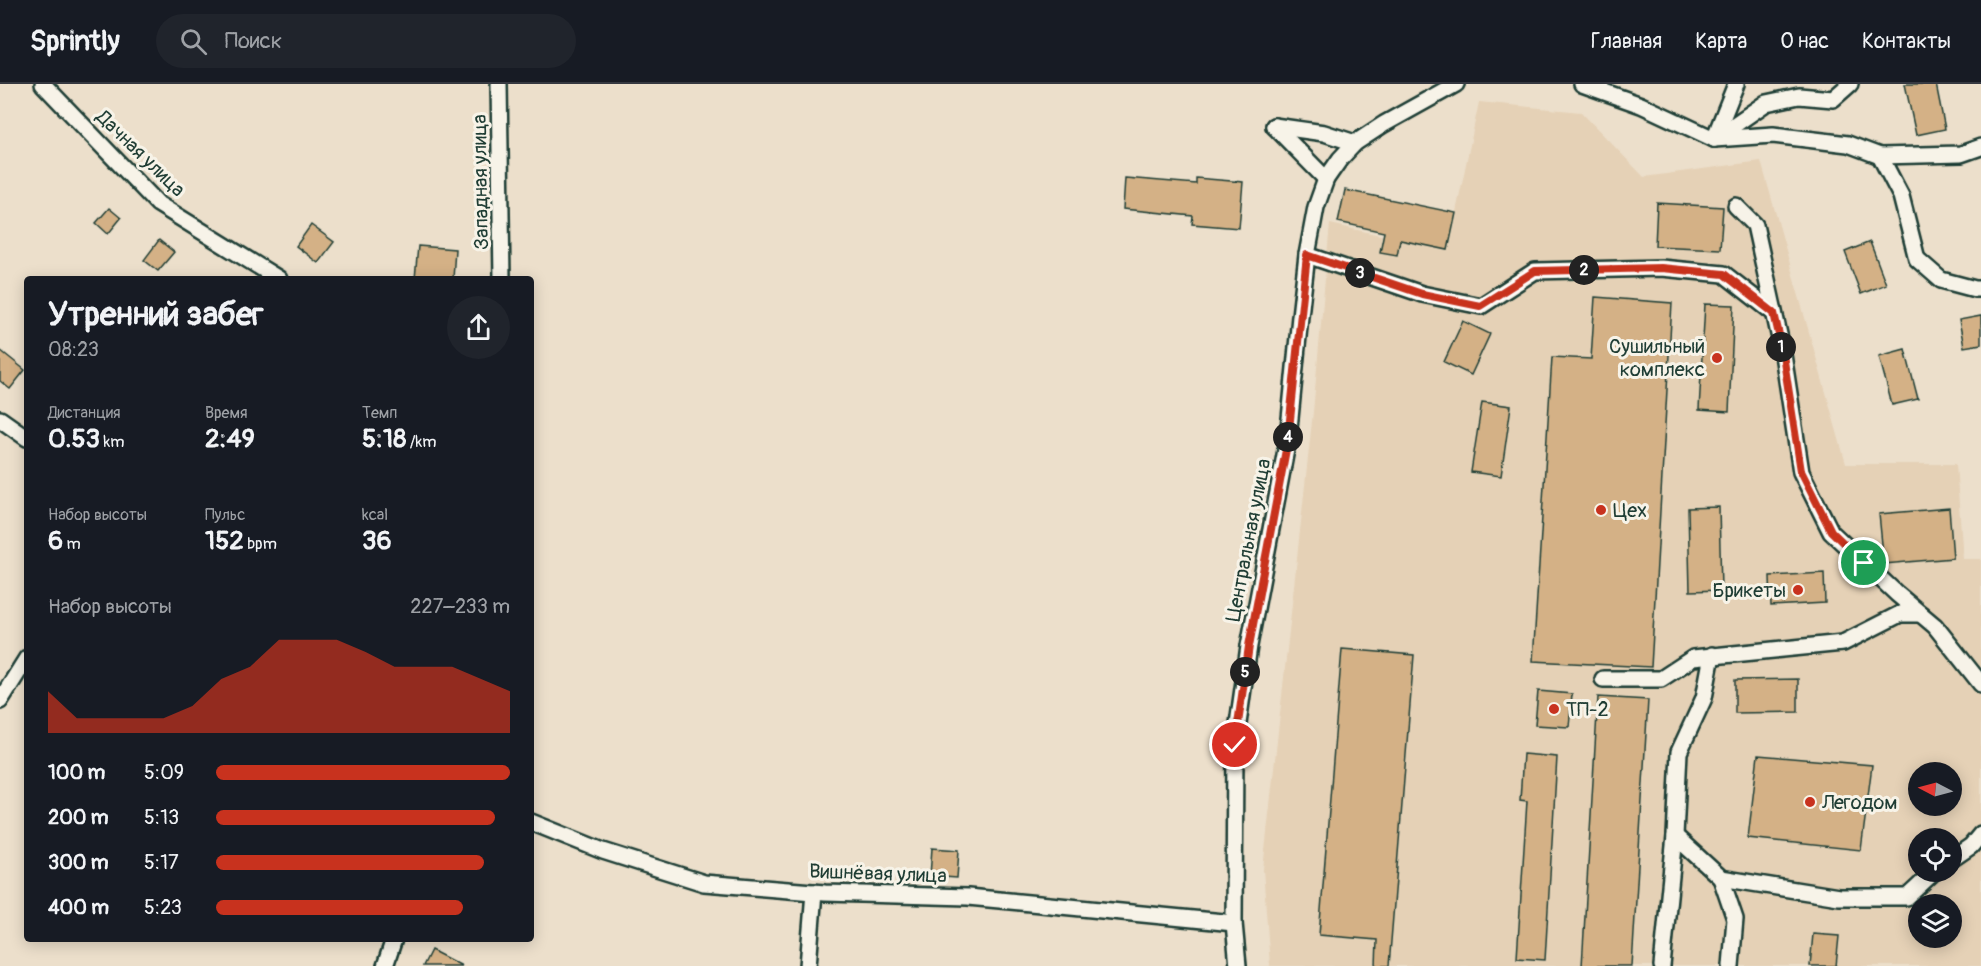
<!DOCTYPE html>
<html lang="ru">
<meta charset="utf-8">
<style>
body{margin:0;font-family:Pangolin,sans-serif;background:#20242c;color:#f1f3f6;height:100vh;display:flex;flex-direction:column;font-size:22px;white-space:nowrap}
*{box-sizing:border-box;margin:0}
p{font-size:20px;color:#9ea1a6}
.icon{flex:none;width:33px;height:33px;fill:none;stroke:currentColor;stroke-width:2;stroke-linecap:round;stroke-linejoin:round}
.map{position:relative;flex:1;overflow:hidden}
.details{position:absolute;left:24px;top:192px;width:510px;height:666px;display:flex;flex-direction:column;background:#171b24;border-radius:6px;box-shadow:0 3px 15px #0003}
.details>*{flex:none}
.needle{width:39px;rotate:276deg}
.buttons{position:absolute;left:1908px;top:678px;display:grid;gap:12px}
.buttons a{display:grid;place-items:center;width:54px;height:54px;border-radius:50%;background:#171b24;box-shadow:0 3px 15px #0003;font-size:30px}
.pin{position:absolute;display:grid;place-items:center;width:51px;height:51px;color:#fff;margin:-26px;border:3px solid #fff;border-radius:50%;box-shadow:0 2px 6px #0007}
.km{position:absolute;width:30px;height:30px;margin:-15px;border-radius:50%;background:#222;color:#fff;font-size:16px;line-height:30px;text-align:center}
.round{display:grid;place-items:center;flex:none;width:63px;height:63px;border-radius:32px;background:#20242c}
.overview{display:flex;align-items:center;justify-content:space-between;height:102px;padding:0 24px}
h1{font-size:33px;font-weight:800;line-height:45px}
.figures{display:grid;grid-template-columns:repeat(3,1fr);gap:9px;height:102px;padding:6px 24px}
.figures div{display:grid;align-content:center}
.figures b{font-size:26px;font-weight:800}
.figures small{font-size:16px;font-weight:400}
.figures p{font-size:16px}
.chart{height:168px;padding:12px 24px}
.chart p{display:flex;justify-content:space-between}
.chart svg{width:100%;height:108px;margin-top:6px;fill:#c8321e;opacity:.7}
ul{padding:0 24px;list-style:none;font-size:20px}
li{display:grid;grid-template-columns:96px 72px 1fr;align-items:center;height:45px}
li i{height:15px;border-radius:8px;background:#c8321e}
header{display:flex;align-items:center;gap:36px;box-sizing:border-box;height:84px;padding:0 30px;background:#171b24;border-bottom:2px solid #363941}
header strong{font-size:28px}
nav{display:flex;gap:33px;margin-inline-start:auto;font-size:21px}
.search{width:420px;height:54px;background:#20242c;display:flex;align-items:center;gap:15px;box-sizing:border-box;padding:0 21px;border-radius:33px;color:#9ea1a6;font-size:22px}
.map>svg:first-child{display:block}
.built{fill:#e5d1b6;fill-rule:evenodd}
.building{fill:#d4b186;stroke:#1f3d34;stroke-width:1.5}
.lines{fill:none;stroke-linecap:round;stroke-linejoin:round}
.minor-casing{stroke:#1f3d34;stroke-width:20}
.minor{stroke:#f7f3e8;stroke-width:15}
.route-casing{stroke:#fff;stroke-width:12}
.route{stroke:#c8321e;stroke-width:8}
.poi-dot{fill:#c8321e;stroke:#f7f3e8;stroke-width:2}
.labels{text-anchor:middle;stroke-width:6;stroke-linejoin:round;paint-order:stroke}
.street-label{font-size:20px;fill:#1f3d34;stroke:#f7f3e8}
.poi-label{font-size:20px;fill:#1f3d34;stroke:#f7f3e8;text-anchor:start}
</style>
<header>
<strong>Sprintly</strong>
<div class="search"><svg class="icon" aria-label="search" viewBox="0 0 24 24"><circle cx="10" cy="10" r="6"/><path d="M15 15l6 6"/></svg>Поиск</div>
<nav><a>Главная</a><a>Карта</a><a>О нас</a><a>Контакты</a></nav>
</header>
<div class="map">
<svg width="1981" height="882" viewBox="0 0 1981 882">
<rect width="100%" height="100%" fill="#ecdfcb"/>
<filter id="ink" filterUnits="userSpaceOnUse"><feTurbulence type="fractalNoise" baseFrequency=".0167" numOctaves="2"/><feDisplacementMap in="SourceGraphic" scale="12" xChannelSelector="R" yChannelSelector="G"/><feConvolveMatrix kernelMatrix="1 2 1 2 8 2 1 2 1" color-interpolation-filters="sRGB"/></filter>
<g filter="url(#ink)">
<!-- built -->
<path class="built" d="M1479,18L1581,28L1644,93L1761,77L1846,380H1956L1963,475H1981V882H1270L1263,785L1313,328L1330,140L1448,166ZM1918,688H1952V722H1918ZM1918,754H1952V788H1918ZM1918,820H1952V854H1918Z"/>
<!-- building -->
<g class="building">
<polygon points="1905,0 1936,0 1945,45 1916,51"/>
<polygon points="1125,94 1196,100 1196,94 1243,98 1239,144 1192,140 1193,132 1123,125"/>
<polygon points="1345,106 1456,129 1448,166 1400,156 1397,171 1380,168 1384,148 1338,138"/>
<polygon points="1657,119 1723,123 1720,165 1655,162"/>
<polygon points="109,124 121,134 108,150 96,139"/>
<polygon points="311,141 334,158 318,179 296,162"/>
<polygon points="159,156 174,168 158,187 144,176"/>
<polygon points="1870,158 1886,200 1861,210 1845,168"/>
<polygon points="418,162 455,165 453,195 415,195"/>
<polygon points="1595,213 1672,219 1651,583 1533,577 1552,273 1591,275"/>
<polygon points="1705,220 1734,221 1729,328 1699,326"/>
<polygon points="1981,232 1981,260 1964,263 1959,236"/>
<polygon points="1463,237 1490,250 1471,291 1444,278"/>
<polygon points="1905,265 1918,315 1892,321 1879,272"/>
<polygon points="0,266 25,286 10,305 0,297"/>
<polygon points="1482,318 1511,322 1501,392 1471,388"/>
<polygon points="1719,423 1721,506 1690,507 1688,424"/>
<polygon points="1949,424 1953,474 1884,480 1879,430"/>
<polygon points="1824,489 1825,519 1771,522 1770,492"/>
<polygon points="1342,565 1414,571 1389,882 1376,882 1377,856 1319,851"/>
<polygon points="1798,595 1798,628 1735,629 1735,596"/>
<polygon points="1538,607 1572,610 1569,643 1535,641"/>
<polygon points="1598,613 1648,616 1632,882 1582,882"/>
<polygon points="1523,670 1557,673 1545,876 1517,874 1527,717 1520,716"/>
<polygon points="1758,671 1872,681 1861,766 1748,754"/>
<polygon points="932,764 959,766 957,794 930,792"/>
<polygon points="1813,850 1839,852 1836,882 1810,882"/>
<polygon points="431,866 462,882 423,882"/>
</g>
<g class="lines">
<!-- minor casing -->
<g class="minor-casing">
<g id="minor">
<polyline points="43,0 158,120 279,195"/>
<polyline points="499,0 502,195"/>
<polyline points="1582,0 1641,21 1714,55 1773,51 1848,60 1880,72 1961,70 1981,63"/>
<polyline points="1274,42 1324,49 1355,59"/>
<polyline points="1274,42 1326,95"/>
<polyline points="1714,55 1766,19 1799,12 1833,15 1850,0"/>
<polyline points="1714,55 1736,0"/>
<polyline points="1880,72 1901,112 1917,175 1941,196 1975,205 1981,205"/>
<polyline points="1736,122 1755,141 1782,264 1801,388 1831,448 1897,510 1935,542 1981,600"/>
<polyline points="1307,171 1422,210 1481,222 1535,187 1661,184 1724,190 1774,229"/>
<polyline points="0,335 27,354"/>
<polyline points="1603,595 1661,595 1693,574 1843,559 1900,530 1921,530"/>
<polyline points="0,617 27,574"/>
<polyline points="531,738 603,767 704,799 825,809 968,813 1234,839"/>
<polyline points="1675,752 1721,794 1839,813 1907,813 1934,788"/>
<polyline points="1952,775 1971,762 1981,750"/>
<polyline points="1721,794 1735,835 1731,882"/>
<polyline points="385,882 394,855"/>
<polyline points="808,882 814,808"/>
<polyline points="1238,882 1234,839 1235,661 1249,562 1288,355 1300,232 1307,171 1316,123 1326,95 1340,75 1355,59 1384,40 1456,0"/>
<polyline points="1662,882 1675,752 1679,668 1704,614 1712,571"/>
</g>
</g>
<!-- minor -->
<use href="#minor" class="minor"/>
</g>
</g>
<g class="lines" filter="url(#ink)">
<!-- route casing -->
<g class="route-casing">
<polyline id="route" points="1235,661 1249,562 1288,355 1307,171 1422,210 1480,222 1535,187 1661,184 1724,190 1774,229 1782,264 1801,387 1831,447 1864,479"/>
</g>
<!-- route -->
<use href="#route" class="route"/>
</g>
<!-- markers -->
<g class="poi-dot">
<circle cx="1717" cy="274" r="6"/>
<circle cx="1601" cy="426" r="6"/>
<circle cx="1798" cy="506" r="6"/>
<circle cx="1554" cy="625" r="6"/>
<circle cx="1810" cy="718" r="6"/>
</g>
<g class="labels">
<!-- street labels -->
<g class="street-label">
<text transform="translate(141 69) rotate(44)" y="7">Дачная улица</text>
<text transform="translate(480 98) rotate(-91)" y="7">Западная улица</text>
<text transform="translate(1248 456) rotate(-79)" y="7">Центральная улица</text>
<text transform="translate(878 789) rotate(2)" y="7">Вишнёвая улица</text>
</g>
<!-- poi labels -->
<g class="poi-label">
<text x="1705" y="269" text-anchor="end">Сушильный<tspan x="1705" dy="23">комплекс</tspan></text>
<text x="1613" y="433">Цех</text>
<text x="1786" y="513" text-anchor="end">Брикеты</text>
<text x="1566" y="632">ТП-2</text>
<text x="1822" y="725">Легодом</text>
</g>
</g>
</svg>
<div class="buttons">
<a><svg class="needle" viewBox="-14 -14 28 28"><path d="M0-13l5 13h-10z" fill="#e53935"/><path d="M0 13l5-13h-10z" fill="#9ea1a6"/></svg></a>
<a><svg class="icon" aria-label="locate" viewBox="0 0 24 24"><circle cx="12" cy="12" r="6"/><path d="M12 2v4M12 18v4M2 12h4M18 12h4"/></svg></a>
<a><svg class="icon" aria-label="layers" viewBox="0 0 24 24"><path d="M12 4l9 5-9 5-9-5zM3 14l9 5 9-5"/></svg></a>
</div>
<div class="pin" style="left:1864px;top:479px;background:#1e9e55"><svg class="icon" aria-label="arrive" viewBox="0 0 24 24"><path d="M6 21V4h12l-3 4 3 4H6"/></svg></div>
<div class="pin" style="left:1235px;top:661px;background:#d93025"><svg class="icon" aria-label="check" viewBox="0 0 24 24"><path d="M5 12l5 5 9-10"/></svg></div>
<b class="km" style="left:1781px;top:263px">1</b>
<b class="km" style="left:1584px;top:186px">2</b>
<b class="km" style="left:1360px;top:189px">3</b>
<b class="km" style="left:1288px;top:353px">4</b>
<b class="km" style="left:1245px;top:588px">5</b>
<section class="details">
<div class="overview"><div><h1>Утренний забег</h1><p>08:23</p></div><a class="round"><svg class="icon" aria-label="share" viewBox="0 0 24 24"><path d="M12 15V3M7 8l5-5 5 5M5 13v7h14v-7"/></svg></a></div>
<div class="figures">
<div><p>Дистанция</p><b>0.53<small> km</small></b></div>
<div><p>Время</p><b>2:49</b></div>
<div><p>Темп</p><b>5:18<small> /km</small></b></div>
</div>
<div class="figures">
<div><p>Набор высоты</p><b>6<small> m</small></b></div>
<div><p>Пульс</p><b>152<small> bpm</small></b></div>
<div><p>kcal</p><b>36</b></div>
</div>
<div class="chart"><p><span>Набор высоты</span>227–233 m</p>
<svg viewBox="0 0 160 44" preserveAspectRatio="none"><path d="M0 44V27L10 38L20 38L30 38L40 38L50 33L60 22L70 17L80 6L90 6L100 6L110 11L120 17L130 17L140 17L150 22L160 27V44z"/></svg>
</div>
<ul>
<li><b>100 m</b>5:09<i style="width:100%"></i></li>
<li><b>200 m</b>5:13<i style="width:95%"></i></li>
<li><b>300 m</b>5:17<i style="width:91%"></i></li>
<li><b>400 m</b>5:23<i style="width:84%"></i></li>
</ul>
</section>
</div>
